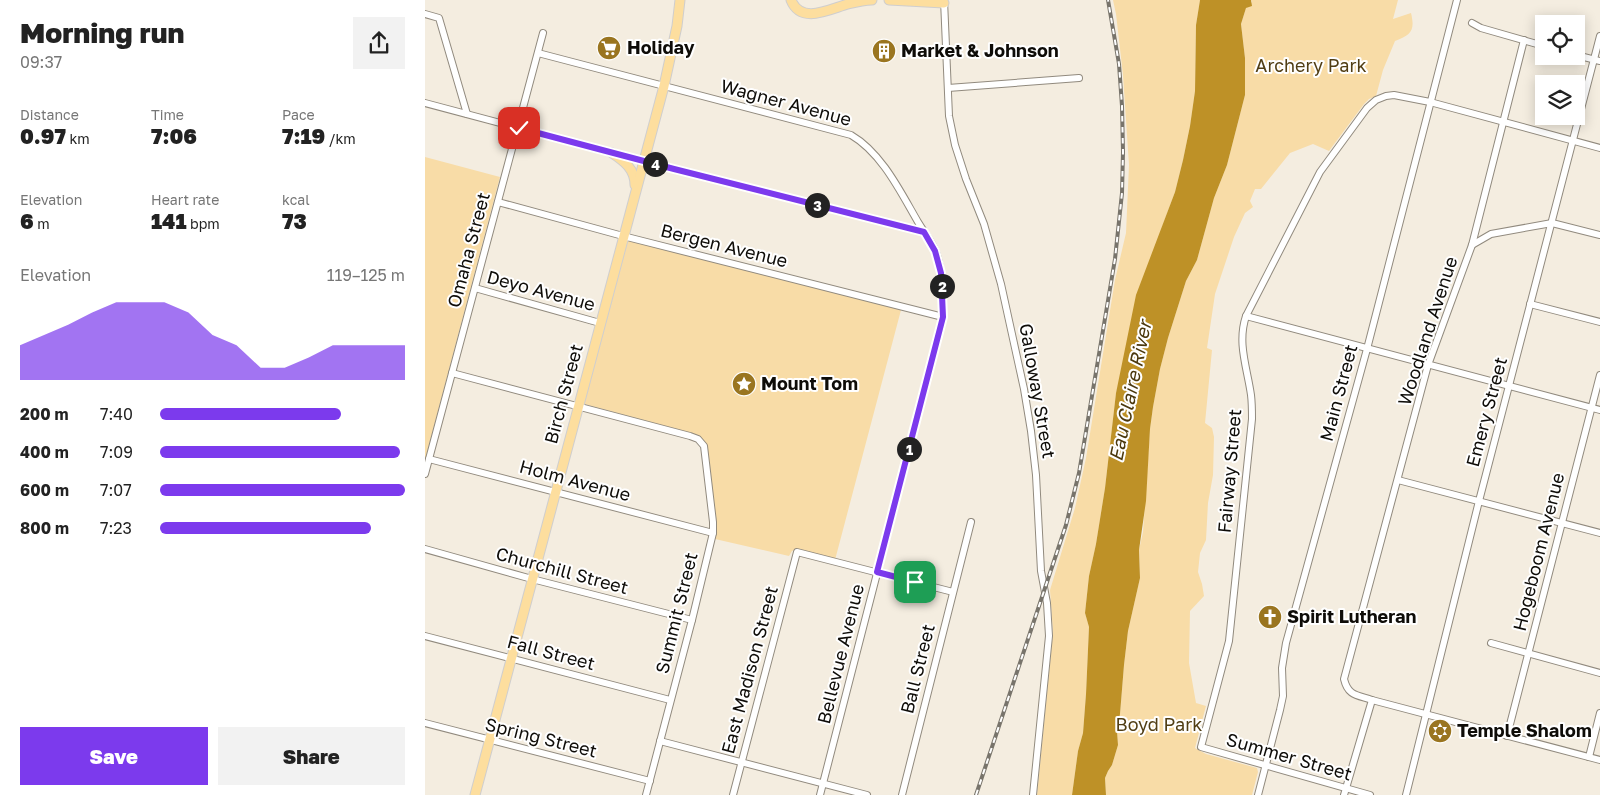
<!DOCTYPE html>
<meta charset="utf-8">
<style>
body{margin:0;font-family:"Golos Text",sans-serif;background:#f2f2f2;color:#222;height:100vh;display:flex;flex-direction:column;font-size:19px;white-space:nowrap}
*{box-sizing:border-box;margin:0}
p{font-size:16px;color:#767676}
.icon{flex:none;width:28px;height:28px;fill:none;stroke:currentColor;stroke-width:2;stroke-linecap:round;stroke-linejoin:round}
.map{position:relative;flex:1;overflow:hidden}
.sheet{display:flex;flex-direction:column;background:#fff;width:425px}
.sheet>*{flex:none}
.controls{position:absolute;left:1110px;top:15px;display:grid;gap:10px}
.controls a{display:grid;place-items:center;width:50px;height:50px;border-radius:0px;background:#fff;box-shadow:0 2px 12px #0003;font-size:25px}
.pin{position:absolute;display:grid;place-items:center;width:42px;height:42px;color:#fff;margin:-21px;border-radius:10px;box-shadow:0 2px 8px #0006}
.km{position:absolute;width:25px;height:25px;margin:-12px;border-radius:50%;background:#222;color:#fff;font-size:14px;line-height:25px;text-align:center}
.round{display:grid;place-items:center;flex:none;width:52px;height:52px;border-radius:0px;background:#f2f2f2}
.head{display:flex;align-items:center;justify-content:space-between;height:85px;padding:0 20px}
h1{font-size:28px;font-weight:800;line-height:38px}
.stats{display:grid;grid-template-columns:repeat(3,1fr);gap:8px;height:85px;padding:5px 20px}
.stats div{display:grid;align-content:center}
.stats b{font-size:21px;font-weight:800}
.stats small{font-size:14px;font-weight:400}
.stats p{font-size:14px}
.chart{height:140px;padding:10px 20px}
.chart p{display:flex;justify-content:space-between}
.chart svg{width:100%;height:90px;margin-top:5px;fill:#7c3aed;opacity:.7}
.action{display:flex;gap:10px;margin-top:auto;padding:10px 20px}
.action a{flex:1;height:58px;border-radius:0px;background:#7c3aed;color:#fff;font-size:20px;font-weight:800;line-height:58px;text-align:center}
.action a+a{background:#f2f2f2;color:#222}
ul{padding:0 20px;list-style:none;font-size:16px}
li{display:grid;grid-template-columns:80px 60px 1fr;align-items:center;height:38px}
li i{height:12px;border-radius:6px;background:#7c3aed}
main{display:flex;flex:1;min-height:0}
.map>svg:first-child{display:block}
.green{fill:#f8dca7}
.water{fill:#be9127}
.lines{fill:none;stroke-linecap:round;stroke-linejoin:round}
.minor-casing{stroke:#918a7e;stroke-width:8}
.major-casing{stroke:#cfcece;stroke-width:11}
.minor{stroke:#fff;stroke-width:6}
.major{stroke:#fdde9e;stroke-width:9}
.rail-casing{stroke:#78746b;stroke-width:4}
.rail{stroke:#fff;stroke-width:2;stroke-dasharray:5.5;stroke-linecap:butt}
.route-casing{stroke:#fff;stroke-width:10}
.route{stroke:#7c3aed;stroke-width:6}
.labels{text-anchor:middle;stroke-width:4;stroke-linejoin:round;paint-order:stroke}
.poi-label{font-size:18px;font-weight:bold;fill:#0e0c08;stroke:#fff;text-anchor:start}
.park-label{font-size:18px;fill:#513e14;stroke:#fff}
.street-label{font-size:18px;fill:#0e0c08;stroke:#fff}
.water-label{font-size:19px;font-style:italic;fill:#4b380d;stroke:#fff}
</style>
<main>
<section class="sheet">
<div class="head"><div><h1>Morning run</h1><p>09:37</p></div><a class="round"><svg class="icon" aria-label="share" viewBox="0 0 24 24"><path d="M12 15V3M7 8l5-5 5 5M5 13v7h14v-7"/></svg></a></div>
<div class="stats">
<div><p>Distance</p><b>0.97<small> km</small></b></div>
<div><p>Time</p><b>7:06</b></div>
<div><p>Pace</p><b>7:19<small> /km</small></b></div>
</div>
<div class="stats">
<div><p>Elevation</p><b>6<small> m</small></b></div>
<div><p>Heart rate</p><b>141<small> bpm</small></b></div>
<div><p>kcal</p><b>73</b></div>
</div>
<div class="chart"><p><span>Elevation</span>119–125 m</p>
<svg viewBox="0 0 160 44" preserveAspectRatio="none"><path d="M0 44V27L10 22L20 17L30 11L40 6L50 6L60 6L70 11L80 22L90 27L100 38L110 38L120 33L130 27L140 27L150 27L160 27V44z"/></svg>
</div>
<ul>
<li><b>200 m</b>7:40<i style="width:74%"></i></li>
<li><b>400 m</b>7:09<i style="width:98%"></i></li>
<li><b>600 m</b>7:07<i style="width:100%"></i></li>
<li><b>800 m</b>7:23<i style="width:86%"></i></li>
</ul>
<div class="action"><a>Save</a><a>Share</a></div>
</section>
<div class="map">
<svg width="1175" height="795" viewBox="0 0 1175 795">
<rect width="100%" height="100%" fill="#f4ede0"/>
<!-- green -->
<g class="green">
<polygon points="688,0 775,0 771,25 770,91 765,126 758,160 750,192 737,227 691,393 680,488 671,544 664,576 660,613 664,627 661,694 658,733 653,751 647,795 612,795 628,632 625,590 650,508 661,458 690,280 701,233 704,165 698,75 691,14"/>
<path d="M826,0H973L968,19L986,13C990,30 987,35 970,41L958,70L951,96L944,99L939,104L904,151L888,144L865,153L836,189H830L825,201L828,207L820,213L809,237L790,294L782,348L787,350L780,423L787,428L789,437L788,475L783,503L781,540L775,553L773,572L777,584L779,596L765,611L764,663L771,703L781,706L770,748L781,754L832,768L833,772L827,795H681L680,778L683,771L687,765L693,745L692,731L695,714L699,665L703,631L715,578L714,550L718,532L725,429L728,407L735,369L743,338L761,281L772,260L789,198L802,165L820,95V58L816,24L821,8L827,2Z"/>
<polygon points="0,157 75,177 0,460"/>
<polygon points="202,240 476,310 410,560 370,550 367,551 364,556 290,539 291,519 281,445 269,434 159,404 158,401"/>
</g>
<!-- water -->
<polygon class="water" points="775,0 826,0 827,6 821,8 816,24 820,58 820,95 802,165 789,198 772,260 761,281 743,338 735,369 728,407 725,429 721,501 714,550 715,578 703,631 699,665 695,714 692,731 693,745 687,765 683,771 680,778 681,795 647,795 653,751 658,733 661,694 664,627 660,613 664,576 671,544 680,488 691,393 711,295 750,192 758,160 765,126 770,91 771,25"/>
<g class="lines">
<!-- minor casing -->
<g class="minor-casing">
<g id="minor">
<polyline points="519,0 524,116 530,145 541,179 559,224 576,284 599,389 606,431 611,475 616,571 622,603 624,636 608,795"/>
<polyline points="0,14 14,18 42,114"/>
<polyline points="1047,23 1056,28 1119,46"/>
<path d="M1099,40L1047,245L1003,365L919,679C923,696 932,695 947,700L1175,760"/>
<path d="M113,53L426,135C457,153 476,193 493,222C499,232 507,242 511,252C518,272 517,296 518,317L395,795"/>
<polyline points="1151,55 1175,61"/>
<polyline points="523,88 654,78"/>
<polyline points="0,103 249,169 499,232"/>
<polyline points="73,202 198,236 518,317"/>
<polyline points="1047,245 1066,234 1127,223 1175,235"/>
<polyline points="50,288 175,323"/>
<polyline points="1105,304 1175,322"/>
<polyline points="821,316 1175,410"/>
<polyline points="27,373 265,436 273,439 279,446 288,522 288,533 267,620 221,795"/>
<polyline points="4,459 288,533"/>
<polyline points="0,474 118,33"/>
<polyline points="973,480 1175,533"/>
<polyline points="0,549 107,579 267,620"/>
<polyline points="0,636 245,700"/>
<polyline points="1066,643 1175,673"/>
<polyline points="0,723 225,781"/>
<polyline points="1082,736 1175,375"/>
<polyline points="235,741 442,795"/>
<polyline points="1164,757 1175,713"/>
<polyline points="308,795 372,552 528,592"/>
<polyline points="477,795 546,522"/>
<polyline points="833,795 855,710 858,696 857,668 861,643 942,349 1032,0"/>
<polyline points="919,795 947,700"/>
<path d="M945,795L776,747L804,641L827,419C827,410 827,403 826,395C822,367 812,343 821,316L895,172L942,108L951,100L961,96L969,95L1005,102L1175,148"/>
<polyline points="981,795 1054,501 1175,36"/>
</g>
</g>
<!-- major casing -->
<g class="major-casing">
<g id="major">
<path d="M366,0C376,25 405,9 423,4C431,2 439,0 447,0"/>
<polyline points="464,0 519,3"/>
<path d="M187,153C199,161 210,169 210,185"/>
<polyline points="50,795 239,86 252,26 255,0"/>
</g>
</g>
<!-- minor -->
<use href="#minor" class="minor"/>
<!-- major -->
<use href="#major" class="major"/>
<!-- rail casing -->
<g class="rail-casing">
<polyline id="rail" points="551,795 641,525 654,473 690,259 697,193 698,152 697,106 694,64 683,0"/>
</g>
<!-- rail -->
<use href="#rail" class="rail"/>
</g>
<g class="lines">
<!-- route casing -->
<g class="route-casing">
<polyline id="route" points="94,128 249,169 499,232 510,251 516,273 518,317 452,572 490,582"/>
</g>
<!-- route -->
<use href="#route" class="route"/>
</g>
<!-- icons -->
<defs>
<g id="supermarket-disc" transform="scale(1.25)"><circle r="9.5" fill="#9a7520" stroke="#fff"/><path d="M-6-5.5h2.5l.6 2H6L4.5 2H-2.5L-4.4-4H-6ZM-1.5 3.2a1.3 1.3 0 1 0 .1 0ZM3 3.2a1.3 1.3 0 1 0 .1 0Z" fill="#fff"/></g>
<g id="building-disc" transform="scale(1.25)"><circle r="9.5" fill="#9a7520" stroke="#fff"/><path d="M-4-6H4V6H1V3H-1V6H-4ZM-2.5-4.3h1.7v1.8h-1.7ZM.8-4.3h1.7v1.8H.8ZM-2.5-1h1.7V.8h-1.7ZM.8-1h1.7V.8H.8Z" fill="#fff"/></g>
<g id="sight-disc" transform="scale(1.25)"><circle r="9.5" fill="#9a7520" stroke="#fff"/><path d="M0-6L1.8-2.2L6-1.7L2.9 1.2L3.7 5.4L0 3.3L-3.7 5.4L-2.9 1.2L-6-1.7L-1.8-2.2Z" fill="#fff"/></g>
<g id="church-disc" transform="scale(1.25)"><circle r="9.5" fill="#9a7520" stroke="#fff"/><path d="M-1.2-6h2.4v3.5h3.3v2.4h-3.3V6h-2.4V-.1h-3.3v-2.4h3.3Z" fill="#fff"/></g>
<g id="synagogue-disc" transform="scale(1.25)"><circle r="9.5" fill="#9a7520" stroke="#fff"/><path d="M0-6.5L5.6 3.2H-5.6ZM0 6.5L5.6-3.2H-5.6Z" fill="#fff"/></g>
</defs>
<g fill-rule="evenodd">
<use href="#supermarket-disc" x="184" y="48"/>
<use href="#building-disc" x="459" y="51"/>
<use href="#sight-disc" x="319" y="384"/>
<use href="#church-disc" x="845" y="617"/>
<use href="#synagogue-disc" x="1015" y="731"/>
</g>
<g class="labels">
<!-- poi labels -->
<g class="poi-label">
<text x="202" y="54">Holiday</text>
<text x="476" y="57">Market &amp; Johnson</text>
<text x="336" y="390">Mount Tom</text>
<text x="862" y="623">Spirit Lutheran</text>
<text x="1032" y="737">Temple Shalom</text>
</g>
<!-- park labels -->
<g class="park-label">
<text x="886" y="72">Archery Park</text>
<text x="734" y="731">Boyd Park</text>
</g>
<!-- street labels -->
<g class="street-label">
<text transform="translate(361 103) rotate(15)" y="6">Wagner Avenue</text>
<text transform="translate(299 246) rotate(14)" y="6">Bergen Avenue</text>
<text transform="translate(44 250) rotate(-75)" y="6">Omaha Street</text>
<text transform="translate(116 291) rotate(15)" y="6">Deyo Avenue</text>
<text transform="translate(1003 331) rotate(-72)" y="6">Woodland Avenue</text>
<text transform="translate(612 391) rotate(80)" y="6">Galloway Street</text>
<text transform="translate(914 393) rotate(-75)" y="6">Main Street</text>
<text transform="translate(139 394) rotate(-75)" y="6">Birch Street</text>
<text transform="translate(1062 412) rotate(-75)" y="6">Emery Street</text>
<text transform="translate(805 471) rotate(-85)" y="6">Fairway Street</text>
<text transform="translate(150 481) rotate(15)" y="6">Holm Avenue</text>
<text transform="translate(1114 552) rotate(-76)" y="6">Hogeboom Avenue</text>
<text transform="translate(137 571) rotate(15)" y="6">Churchill Street</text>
<text transform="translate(252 613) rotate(-76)" y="6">Summit Street</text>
<text transform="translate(126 653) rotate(15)" y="6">Fall Street</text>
<text transform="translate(416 654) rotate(-76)" y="6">Bellevue Avenue</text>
<text transform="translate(493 669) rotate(-76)" y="6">Ball Street</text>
<text transform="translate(325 670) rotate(-75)" y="6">East Madison Street</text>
<text transform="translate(116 738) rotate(14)" y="6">Spring Street</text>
<text transform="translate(864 757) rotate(16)" y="6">Summer Street</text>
</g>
<!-- water labels -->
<g class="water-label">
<text transform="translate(705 391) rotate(-78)" y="7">Eau Claire River</text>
</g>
</g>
</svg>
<div class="controls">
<a><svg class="icon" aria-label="locate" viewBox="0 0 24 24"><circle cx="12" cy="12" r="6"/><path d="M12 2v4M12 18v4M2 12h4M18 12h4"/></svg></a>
<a><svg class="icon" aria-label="layers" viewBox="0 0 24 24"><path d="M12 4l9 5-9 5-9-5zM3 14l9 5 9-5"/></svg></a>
</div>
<div class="pin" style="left:490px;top:582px;background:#1e9e55"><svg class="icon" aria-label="arrive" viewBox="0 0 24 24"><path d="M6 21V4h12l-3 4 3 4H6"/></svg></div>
<div class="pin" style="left:94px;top:128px;background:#d93025"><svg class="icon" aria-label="check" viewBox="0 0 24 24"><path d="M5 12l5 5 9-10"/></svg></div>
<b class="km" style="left:484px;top:449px">1</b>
<b class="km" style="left:517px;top:286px">2</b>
<b class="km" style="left:392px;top:205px">3</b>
<b class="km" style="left:230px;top:164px">4</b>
</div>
</main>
